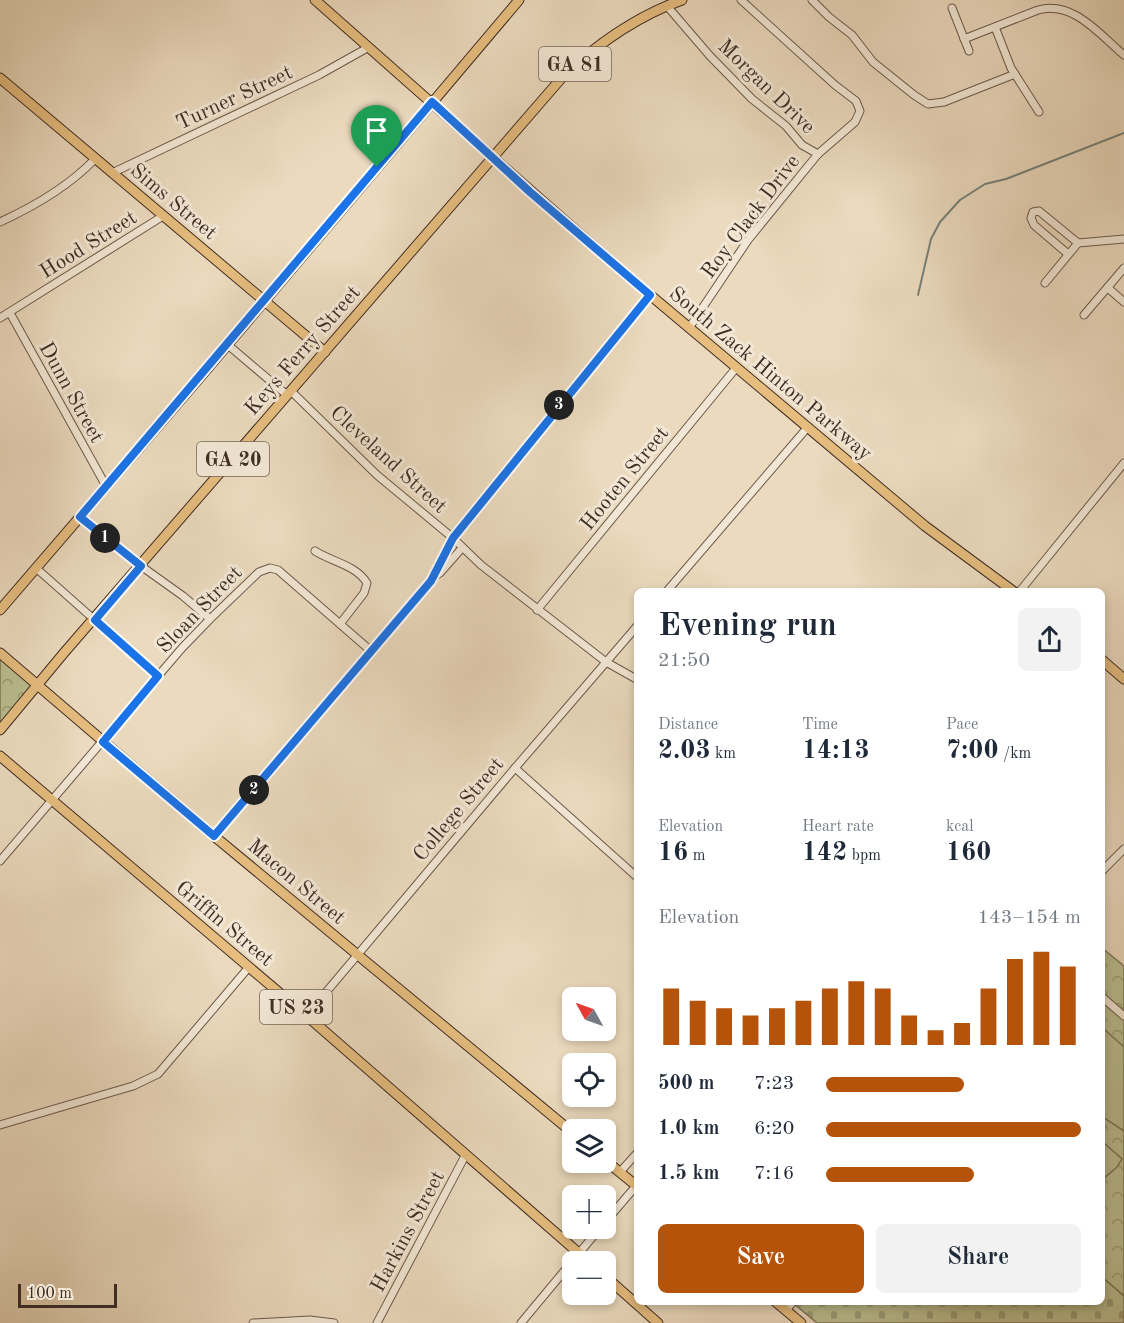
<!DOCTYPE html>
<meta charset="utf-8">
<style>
body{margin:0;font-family:"Old Standard TT",serif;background:#f2f2f3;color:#1f2937;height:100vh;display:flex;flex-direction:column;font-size:22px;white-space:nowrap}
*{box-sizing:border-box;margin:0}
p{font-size:20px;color:#747a83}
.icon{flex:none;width:33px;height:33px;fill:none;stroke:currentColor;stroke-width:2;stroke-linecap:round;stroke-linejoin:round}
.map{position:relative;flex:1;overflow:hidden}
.panel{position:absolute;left:634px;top:588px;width:471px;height:717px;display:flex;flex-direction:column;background:#fff;border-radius:9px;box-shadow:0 3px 9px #0003}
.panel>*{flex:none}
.needle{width:39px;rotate:310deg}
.controls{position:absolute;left:562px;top:987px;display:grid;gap:12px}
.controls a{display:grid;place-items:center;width:54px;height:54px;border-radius:9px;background:#fff;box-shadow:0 3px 9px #0003;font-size:30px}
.scale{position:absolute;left:18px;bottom:15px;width:99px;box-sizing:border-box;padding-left:6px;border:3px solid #402e25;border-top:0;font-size:16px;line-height:21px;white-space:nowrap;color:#402e25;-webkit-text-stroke:4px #f2e7d5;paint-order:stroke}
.pin{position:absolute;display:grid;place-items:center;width:51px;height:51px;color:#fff;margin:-62px -26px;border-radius:50% 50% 50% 0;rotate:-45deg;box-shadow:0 0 6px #0007}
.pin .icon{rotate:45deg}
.km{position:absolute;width:30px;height:30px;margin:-15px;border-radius:50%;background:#222;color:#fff;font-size:16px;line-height:30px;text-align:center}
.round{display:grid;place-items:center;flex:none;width:63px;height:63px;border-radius:9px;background:#f2f2f3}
.head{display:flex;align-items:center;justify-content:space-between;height:102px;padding:0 24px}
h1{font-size:33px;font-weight:700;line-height:45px}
.stats{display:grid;grid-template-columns:repeat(3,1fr);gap:9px;height:102px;padding:6px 24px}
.stats div{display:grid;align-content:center}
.stats b{font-size:26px;font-weight:700}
.stats small{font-size:16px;font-weight:400}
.stats p{font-size:16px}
.chart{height:168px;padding:12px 24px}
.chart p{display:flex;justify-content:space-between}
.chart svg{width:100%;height:108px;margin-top:6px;stroke:#b45309;stroke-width:6}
.cta{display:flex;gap:12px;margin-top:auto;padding:12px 24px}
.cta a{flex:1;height:69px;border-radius:9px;background:#b45309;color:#fff;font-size:24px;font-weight:700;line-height:69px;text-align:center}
.cta a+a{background:#f2f2f3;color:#1f2937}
ul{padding:0 24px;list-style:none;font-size:20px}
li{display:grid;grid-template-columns:96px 72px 1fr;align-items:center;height:45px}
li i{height:15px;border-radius:8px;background:#b45309}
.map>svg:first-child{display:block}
.forest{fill:url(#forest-crowns);stroke:#7d765a;stroke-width:1.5}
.cemetery{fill:url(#cemetery-stones);stroke:#7d765a;stroke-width:1.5}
.pitch{fill:#babe90;stroke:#7d765a;stroke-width:1.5}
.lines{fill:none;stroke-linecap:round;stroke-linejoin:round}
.stream{stroke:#75827a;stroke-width:2}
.minor-casing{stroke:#6b594b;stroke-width:9}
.major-casing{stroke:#402e25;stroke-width:11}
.minor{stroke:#f2e7d5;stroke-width:7}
.major{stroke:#e6bd7f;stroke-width:9}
.route-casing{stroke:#fff;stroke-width:12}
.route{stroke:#1a73e8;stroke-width:8}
.labels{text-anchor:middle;stroke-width:6;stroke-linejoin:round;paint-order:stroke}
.shield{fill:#f2e7d5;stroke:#75665a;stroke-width:1.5}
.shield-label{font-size:20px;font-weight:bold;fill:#402e25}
.street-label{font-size:21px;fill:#402e25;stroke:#f2e7d5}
</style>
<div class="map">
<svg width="1124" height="1323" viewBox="0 0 1124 1323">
<defs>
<pattern id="forest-crowns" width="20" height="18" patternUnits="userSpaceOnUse" patternTransform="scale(1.5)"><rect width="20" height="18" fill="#babe90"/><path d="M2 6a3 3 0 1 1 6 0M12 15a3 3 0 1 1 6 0" fill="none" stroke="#999b75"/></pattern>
<pattern id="cemetery-stones" width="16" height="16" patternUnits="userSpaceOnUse" patternTransform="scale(1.5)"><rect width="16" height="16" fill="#babe90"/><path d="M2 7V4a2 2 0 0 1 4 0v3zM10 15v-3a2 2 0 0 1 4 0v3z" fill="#999b75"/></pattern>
</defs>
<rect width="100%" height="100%" fill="#ebdabe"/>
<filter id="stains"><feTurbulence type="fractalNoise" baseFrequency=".00333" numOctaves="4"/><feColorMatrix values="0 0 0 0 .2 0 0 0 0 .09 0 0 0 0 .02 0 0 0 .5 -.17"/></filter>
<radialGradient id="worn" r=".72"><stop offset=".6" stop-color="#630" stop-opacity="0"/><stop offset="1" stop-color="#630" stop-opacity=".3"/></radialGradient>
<!-- forest -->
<g class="forest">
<polygon points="0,653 37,685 0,730"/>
<polygon points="1102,948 1124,966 1124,1296 1103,1278"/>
</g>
<!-- cemetery -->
<polygon class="cemetery" points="1103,1278 1124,1296 1124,1323 817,1323 792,1302 1102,1302"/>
<!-- pitch -->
<g class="pitch">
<polygon points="1105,1030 1124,1047 1124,1131 1103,1117 1102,1033"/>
<polygon points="1103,1142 1122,1159 1117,1167 1103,1179"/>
</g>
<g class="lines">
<!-- stream -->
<polyline class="stream" points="918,295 931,239 940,222 960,200 985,184 1006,179 1124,133"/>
<!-- minor casing -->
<g class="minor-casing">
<g id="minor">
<polyline points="812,0 829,17 852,35 873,62 914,95 928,104 944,102 1015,74"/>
<polyline points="667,6 710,56 752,99 786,126 802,145 818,154 855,122 860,111 856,101 835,85 741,0"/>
<polyline points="952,8 969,51"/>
<polyline points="995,27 1011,68 1039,112"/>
<path d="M964,39L1038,10C1073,0 1100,35 1124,55"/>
<polyline points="112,173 319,75 369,47"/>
<path d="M0,222C35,206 68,187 95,159"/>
<polyline points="1068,254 1034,225 1031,218 1033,212 1039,211 1078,243"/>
<polyline points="1045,283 1078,243 1124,239"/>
<polyline points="1108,288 1124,302"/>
<polyline points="10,313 106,486"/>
<polyline points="1084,315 1124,268"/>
<polyline points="0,318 163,216"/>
<polyline points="689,328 748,240 818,154"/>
<polyline points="228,345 287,395"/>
<polyline points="291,391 377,475 453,538 481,565 606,662 638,680"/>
<path d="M315,551C332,562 356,565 367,583L364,593L340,624"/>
<polyline points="141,566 183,596 210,619"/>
<polyline points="36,568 158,676"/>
<polyline points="435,576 440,573 462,548"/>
<polyline points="667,591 807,428"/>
<polyline points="1020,591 1124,463"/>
<polyline points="537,610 736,368"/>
<polyline points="515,768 638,878"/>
<polyline points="214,836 431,581 453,538 650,295"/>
<polyline points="0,861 182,648 210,619 259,572 270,568 278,570 371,651"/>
<polyline points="1102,871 1124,849"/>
<polyline points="1102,997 1124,1016"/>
<polyline points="306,1016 515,768 638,625"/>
<polyline points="0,1125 133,1086 158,1074 249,967"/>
<polyline points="620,1172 638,1152"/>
<polyline points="606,1221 636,1186"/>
<polyline points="786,1310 793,1302"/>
<polyline points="253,1323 310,1320 334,1323"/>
<polyline points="377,1323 466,1154"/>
<polyline points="521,1323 600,1228"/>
</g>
</g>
<!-- major casing -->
<g class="major-casing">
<g id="major">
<polyline points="315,0 624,273 925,526 1013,591"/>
<polyline points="0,78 325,352"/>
<polyline points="80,517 141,566"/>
<polyline points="0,610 202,375 519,0"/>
<polyline points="0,653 214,836 573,1133"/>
<polyline points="1102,660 1124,679"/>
<path d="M0,730L63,654L565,74C600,42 637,16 682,0"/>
<polyline points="0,756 315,1023 589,1262"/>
<polyline points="606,1161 638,1187"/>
<polyline points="606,1277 658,1323"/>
<polyline points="776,1302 801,1323"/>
</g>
</g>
<!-- minor -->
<use href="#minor" class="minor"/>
<!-- major -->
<use href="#major" class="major"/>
</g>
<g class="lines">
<!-- route casing -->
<g class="route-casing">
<polygon id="route" points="432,102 530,192 650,295 453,538 431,581 214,836 103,742 158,676 95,620 141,566 80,517"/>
</g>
<!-- route -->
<use href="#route" class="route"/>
</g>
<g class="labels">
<!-- shield labels -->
<g class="shield">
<rect x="539" y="47" width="72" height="34" rx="4.5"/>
<rect x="197" y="442" width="72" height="34" rx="4.5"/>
<rect x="260" y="990" width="72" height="34" rx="4.5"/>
</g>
<g class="shield-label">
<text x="575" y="71">GA 81</text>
<text x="233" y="466">GA 20</text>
<text x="296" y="1014">US 23</text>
</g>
<!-- street labels -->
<g class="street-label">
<text transform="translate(767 86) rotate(44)" y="7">Morgan Drive</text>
<text transform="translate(234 97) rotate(-25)" y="7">Turner Street</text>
<text transform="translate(174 201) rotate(40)" y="7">Sims Street</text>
<text transform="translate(750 216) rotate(-53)" y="7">Roy Clack Drive</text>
<text transform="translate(88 244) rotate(-32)" y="7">Hood Street</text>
<text transform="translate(302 350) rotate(-49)" y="7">Keys Ferry Street</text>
<text transform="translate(771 373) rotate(40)" y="7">South Zack Hinton Parkway</text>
<text transform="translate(72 392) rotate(61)" y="7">Dunn Street</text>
<text transform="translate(389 459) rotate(42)" y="7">Cleveland Street</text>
<text transform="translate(624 478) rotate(-51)" y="7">Hooten Street</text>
<text transform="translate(199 609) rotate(-46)" y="7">Sloan Street</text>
<text transform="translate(458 809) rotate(-50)" y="7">College Street</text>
<text transform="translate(297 881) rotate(40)" y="7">Macon Street</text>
<text transform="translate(225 923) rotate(40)" y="7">Griffin Street</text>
<text transform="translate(407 1231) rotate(-62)" y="7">Harkins Street</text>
</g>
</g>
<rect width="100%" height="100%" filter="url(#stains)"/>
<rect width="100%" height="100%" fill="url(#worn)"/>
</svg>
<div class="controls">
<a><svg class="needle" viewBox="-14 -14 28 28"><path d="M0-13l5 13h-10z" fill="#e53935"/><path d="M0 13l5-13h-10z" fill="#747a83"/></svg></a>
<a><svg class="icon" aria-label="locate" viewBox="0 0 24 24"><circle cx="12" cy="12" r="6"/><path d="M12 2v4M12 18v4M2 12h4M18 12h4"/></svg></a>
<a><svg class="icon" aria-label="layers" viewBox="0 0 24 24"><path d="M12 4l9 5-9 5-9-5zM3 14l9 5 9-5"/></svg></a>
<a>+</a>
<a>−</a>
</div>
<div class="scale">100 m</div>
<div class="pin" style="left:377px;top:167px;background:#1e9e55"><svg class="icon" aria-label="arrive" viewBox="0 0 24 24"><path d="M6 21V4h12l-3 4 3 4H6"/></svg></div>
<b class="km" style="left:105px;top:538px">1</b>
<b class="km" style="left:254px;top:790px">2</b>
<b class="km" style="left:559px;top:405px">3</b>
<section class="panel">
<div class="head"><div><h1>Evening run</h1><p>21:50</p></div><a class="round"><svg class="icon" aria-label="share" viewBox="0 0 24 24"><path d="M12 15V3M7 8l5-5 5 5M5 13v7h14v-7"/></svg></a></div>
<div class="stats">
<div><p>Distance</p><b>2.03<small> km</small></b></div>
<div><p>Time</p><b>14:13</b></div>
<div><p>Pace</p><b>7:00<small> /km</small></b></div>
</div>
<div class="stats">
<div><p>Elevation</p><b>16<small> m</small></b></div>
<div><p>Heart rate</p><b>142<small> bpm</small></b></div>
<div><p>kcal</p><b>160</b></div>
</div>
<div class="chart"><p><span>Elevation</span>143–154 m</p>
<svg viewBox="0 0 160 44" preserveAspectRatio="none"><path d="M5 44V21M15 44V26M25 44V29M35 44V32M45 44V29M55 44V26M65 44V21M75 44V18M85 44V21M95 44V32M105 44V38M115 44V35M125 44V21M135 44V9M145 44V6M155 44V12"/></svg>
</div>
<ul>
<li><b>500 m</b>7:23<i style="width:54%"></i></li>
<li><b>1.0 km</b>6:20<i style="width:100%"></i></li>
<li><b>1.5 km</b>7:16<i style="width:58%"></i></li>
</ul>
<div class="cta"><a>Save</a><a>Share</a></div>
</section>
</div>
